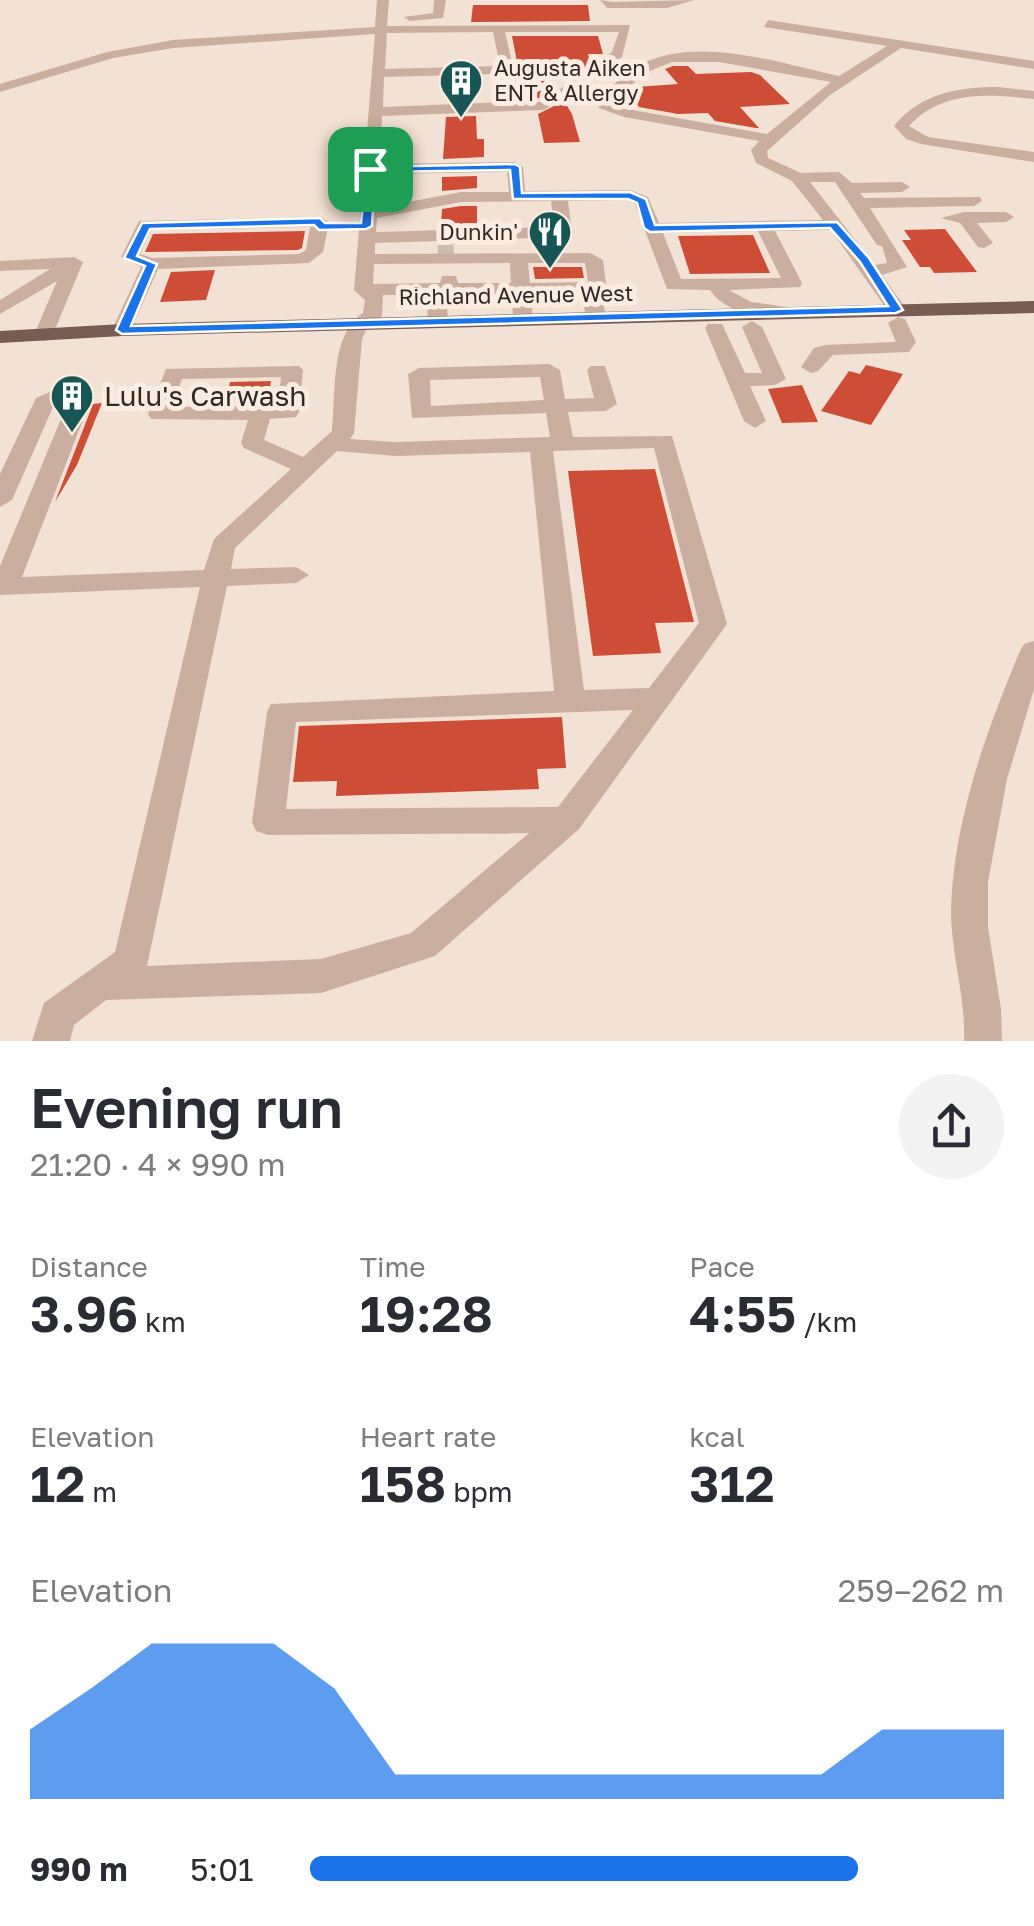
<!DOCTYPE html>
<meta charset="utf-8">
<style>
body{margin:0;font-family:"Golos Text",sans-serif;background:#f2f2f3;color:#2b2b33;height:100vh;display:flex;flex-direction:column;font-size:38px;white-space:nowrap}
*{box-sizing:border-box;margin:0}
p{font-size:32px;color:#7c7c81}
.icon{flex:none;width:55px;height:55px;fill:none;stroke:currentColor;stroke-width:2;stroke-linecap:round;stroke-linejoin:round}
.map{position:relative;height:1041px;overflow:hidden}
.details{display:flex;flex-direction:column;background:#fff;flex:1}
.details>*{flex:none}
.pin{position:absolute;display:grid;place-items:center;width:85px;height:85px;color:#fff;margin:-42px;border-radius:20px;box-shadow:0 5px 15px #0006}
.round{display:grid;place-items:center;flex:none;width:105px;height:105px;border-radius:52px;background:#f2f2f3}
.summary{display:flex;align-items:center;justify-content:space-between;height:170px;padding:0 30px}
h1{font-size:55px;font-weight:600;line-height:75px}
.stats{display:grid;grid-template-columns:repeat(3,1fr);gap:15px;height:170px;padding:10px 30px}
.stats div{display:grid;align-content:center}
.stats b{font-size:50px;font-weight:600}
.stats small{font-size:28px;font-weight:400}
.stats p{font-size:28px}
.chart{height:280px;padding:20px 30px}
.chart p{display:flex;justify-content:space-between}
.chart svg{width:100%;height:180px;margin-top:10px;fill:#1a73e8;opacity:.7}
ul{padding:0 30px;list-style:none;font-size:32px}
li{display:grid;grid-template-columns:160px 120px 1fr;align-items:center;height:75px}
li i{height:25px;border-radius:12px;background:#1a73e8}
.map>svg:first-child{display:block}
.building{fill:#cd4d37}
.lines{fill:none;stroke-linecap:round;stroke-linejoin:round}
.minor-tunnel{stroke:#ccbcb2;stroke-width:16;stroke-dasharray:16 9;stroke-linecap:butt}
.minor{fill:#caafa0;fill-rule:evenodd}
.major{fill:#765c54;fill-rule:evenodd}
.route{fill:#1a73e8;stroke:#fff;stroke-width:2.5;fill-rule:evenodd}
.labels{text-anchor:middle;stroke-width:10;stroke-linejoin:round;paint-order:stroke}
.far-poi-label{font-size:22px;fill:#332724;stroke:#faece1;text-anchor:start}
.far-street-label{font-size:22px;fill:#332724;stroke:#faece1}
.poi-label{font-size:28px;fill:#332724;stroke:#faece1;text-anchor:start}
</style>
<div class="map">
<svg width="1034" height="1041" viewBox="0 0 1034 1041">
<rect width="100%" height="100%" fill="#f2e1d5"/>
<!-- building -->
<g class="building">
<polygon points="473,5 588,5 590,21 471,22"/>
<polygon points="512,36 598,36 603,54 588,54 591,64 568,79 553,80 557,87 540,98 524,98"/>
<polygon points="673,66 688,66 696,74 751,72 760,75 790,104 740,107 759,128 756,128 715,121 708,113 678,114 639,107 629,92 635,87 678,84 665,69"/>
<polygon points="564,101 572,114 580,142 544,143 538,114"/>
<polygon points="476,116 477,139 484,139 484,157 443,159 446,117"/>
<polygon points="477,176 477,188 442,191 442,177"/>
<polygon points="461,206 477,206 477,225 441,226 442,209"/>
<polygon points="945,229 977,272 934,273 930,267 920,267 902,240 911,240 904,230"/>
<polygon points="305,231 302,248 298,250 145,252 153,234"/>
<polygon points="753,235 770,273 690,274 678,236"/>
<polygon points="533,267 582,267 584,278 535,279"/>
<polygon points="215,270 206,300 160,302 171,272"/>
<polygon points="866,365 903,374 871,425 821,411 849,371 860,374"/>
<polygon points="271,381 268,402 226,402 230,382"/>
<polygon points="802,385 818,422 782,423 768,389"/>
<polygon points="102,403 77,465 55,502 93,404"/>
<polygon points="655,469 694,622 655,623 661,653 593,656 568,471"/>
<polygon points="562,717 566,768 537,769 539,789 336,796 337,781 293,782 299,726"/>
</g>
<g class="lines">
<!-- minor-tunnel -->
<polyline class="minor-tunnel" points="438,253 461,252"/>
<!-- minor -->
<g class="minor">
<path d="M377,0H389L387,26L630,25L622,57L544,110L382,116L380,164L515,162L523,167L525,191L630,190L648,197L659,223L823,220L792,181L756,163L751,150L759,141L624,117L599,108L598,97C614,85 630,69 648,61C705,37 782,64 839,76L887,46L764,27L768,20L1034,61V69L901,48L830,95L767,151L768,158L801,173L839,172L852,183L902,182L910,187L902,192L860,193L864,198L980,197L982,201L974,206L870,208L907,267L882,275L907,310L904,314H890L831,230L775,231L802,283L800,287L729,290L751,302L794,308V316C767,321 726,314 710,290L667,289L635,204L627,200L568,201L572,232L563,237L375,243V254L590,253L603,260L606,285L601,290L606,318L596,324L586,318L582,294H531L533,320L523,326L513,320L512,294L454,295L447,305L448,322L438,328L428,322L427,305L435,295H383L382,316L367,328L362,339L354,433L350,439L396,442L550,437L546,413L412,418L408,374L419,368L549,364L560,370L565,399L594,398L587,370L591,366H605L617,404L606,411L568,412L573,437L672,436L727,624L579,829L435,956L321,993L106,1000L74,1025L70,1041H32L44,1003L115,952L200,587L0,595V566L68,402L53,407L12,500L0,507V474L36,398L59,388L89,392L92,397L22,577L204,570L214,539L291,469L244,448L241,443L248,420L151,419L148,414L166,369L299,366L303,370L299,412L296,417L270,419L264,440L303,457L332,431C336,395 330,334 363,313L365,300L354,290L375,34L173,48L113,58L0,92V84L107,52L173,40L375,27ZM493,32L500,66L385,69L387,33ZM505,32H619L612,52L597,64L541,102H521ZM672,62H719L831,82L767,134L627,109L611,103L645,73ZM501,74L507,102L383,107L384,77ZM507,172L509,192H461L377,208L379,174ZM810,182H835L877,245L882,246L887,263L875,265ZM551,201L554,227L376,232L377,218L461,202ZM758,231L781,278L681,279L663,233ZM510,263L511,283H458L456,276H442L440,283L373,284L374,264ZM528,263H585L588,282L530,283ZM281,377L278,406L172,407L182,379ZM540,377L544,400L431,406L430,380ZM654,448L699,623L649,688L584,690L553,451ZM337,451L396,456L530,452L554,691L271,704L267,712L252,822L256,831L268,835L529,833L411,933L321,959L147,966L227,586L296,583L309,575L296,567L231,569L235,548ZM633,710L558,807L286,809L296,722Z"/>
<polygon points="434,0 446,0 443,18 410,21 404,17 433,13"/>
<polygon points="600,0 612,2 694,0 667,8 607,8"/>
<path d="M998,87L1034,91V99C989,94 942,90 909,126L928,137L1034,152V162L921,144L906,139L894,126C921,93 958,87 998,87Z"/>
<polygon points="964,212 1006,212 1014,217 1006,222 977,223 993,243 984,248 978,247 960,223 941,218"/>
<path d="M320,217L329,222L323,252L309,263L158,269L129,334L122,336L112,330L141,267L121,257L139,221ZM310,227L306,250L299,254L152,258L140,254L151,230Z"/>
<polygon points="74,257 83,262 51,339 44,341 34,335 57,281 0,314 0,300 50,269 0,271 0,261"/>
<polygon points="898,317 905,319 916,342 909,352 833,355 818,371 811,373 801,367 814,348 825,345 896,342 888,323"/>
<polygon points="752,321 762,327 786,379 775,385 750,386 766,421 755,428 744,421 705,328 708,324 722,324 745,373 762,373 742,327"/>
<path d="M1034,641V689L1007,779L988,882V927L1001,1009L1002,1041H964C966,997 951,955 951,911C953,822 986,732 1020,651L1024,644Z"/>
</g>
<!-- major -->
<polygon class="major" points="1034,301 1034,313 122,336 0,343 0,331 122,324"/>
</g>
<!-- route -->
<path class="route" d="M515,164L520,167L522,193L630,192L646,199L655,225L837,222L869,258L903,310L896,313L122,334L116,330L145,266L124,258L142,223L320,218L325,223H361L367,167ZM510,170L513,199H628L637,203L644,228L650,232L830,228L860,262L888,306L131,326L157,264L137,256L150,229L314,225L319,230L366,229L372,226L375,172Z"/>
<!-- icons -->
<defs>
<g id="building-pin" transform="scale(2.25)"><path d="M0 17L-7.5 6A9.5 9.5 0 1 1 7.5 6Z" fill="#185655" stroke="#faece1"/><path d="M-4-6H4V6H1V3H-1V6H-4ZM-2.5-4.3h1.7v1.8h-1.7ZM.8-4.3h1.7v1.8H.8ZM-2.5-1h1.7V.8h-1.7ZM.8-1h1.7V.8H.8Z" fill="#fff"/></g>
<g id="restaurant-pin" transform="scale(2.25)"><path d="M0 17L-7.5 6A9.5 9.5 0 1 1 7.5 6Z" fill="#185655" stroke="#faece1"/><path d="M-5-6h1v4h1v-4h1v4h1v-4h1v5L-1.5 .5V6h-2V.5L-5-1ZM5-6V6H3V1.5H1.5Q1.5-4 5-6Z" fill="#fff"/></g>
</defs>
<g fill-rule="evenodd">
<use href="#building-pin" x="461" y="81"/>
<use href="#restaurant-pin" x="550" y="232"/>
<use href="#building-pin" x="72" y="396"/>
</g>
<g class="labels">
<!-- far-poi labels -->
<g class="far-poi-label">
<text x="494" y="76">Augusta Aiken<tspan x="494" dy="25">ENT &amp; Allergy</tspan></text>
<text x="518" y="240" text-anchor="end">Dunkin'</text>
</g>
<!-- far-street labels -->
<g class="far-street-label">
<text transform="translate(516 295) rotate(-1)" y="8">Richland Avenue West</text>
</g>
<!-- poi labels -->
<g class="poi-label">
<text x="104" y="406">Lulu's Carwash</text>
</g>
</g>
</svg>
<div class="pin" style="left:370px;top:169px;background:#1e9e55"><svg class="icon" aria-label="arrive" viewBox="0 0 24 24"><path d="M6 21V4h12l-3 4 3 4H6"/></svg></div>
</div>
<section class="details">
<div class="summary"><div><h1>Evening run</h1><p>21:20 · 4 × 990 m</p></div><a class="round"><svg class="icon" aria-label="share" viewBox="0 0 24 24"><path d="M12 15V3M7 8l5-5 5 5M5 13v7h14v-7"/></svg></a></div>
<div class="stats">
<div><p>Distance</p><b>3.96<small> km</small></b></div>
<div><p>Time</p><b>19:28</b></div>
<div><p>Pace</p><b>4:55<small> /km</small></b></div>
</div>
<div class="stats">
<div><p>Elevation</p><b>12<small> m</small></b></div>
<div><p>Heart rate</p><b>158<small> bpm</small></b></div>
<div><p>kcal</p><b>312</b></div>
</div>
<div class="chart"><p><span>Elevation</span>259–262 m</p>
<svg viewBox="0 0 160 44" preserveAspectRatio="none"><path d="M0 44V27L10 17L20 6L30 6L40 6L50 17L60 38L70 38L80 38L90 38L100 38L110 38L120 38L130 38L140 27L150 27L160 27V44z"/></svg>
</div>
<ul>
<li><b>990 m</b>5:01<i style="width:79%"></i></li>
</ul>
</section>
